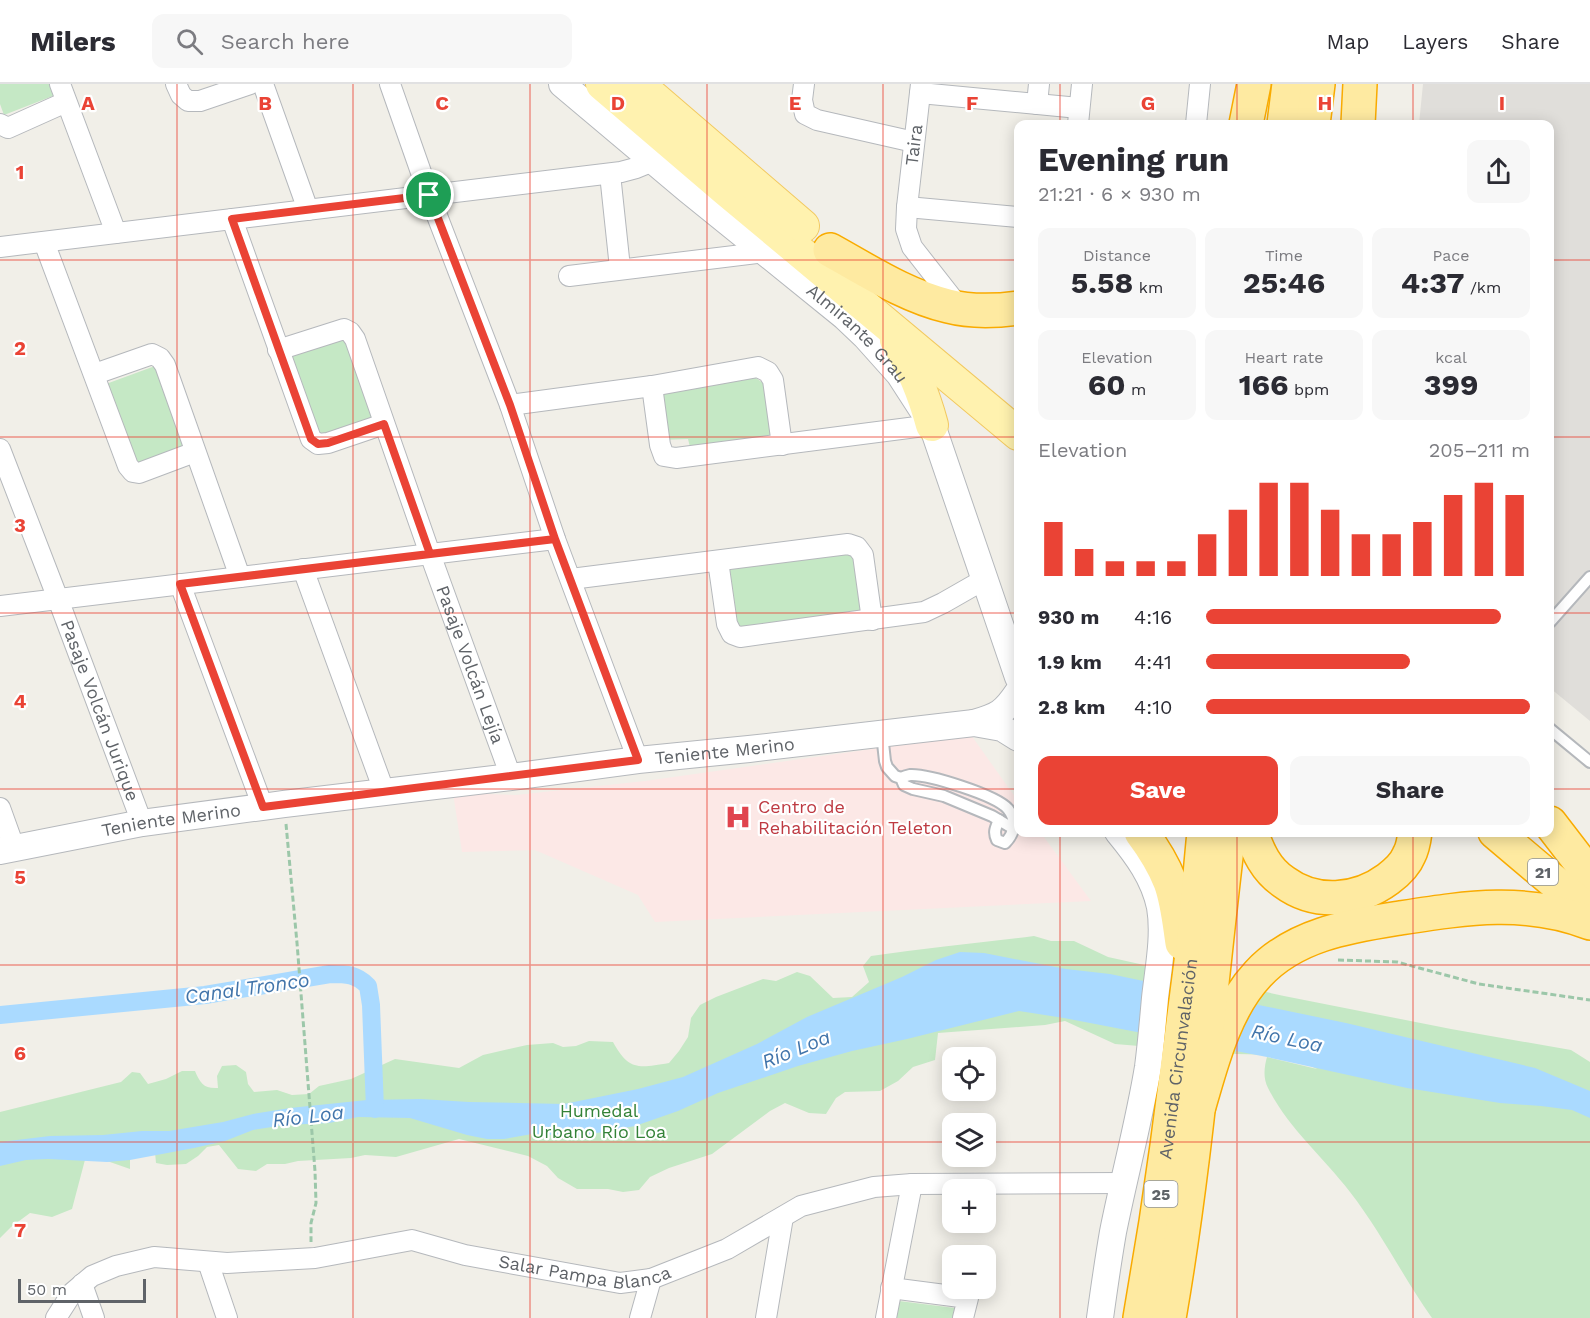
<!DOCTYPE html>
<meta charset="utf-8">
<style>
body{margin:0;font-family:"Work Sans",sans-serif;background:#f7f7f7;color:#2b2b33;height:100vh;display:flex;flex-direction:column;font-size:22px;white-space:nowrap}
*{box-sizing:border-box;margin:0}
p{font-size:20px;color:#7c7c81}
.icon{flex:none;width:33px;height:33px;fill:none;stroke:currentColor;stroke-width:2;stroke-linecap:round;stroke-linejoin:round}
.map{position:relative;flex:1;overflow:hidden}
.panel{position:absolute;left:1014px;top:36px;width:540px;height:717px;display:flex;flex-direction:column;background:#fff;border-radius:12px;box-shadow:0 3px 15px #0003}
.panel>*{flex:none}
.buttons{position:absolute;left:942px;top:963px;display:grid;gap:12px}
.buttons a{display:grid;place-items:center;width:54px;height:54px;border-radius:12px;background:#fff;box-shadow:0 3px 15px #0003;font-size:30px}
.scale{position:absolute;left:18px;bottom:15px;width:128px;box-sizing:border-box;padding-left:6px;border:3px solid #5f6368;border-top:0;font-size:16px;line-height:21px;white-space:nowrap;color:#5f6368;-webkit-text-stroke:4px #fff;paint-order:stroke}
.pin{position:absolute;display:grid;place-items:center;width:51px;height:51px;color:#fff;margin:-26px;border:3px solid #fff;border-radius:50%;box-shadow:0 2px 6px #0007}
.round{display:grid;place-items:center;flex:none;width:63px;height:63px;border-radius:12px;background:#f7f7f7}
.head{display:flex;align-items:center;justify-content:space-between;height:102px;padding:0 24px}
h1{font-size:33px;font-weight:700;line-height:45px}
.figures{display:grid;grid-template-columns:repeat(3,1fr);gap:9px;height:102px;padding:6px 24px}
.figures div{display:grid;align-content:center;border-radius:12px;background:#f7f7f7;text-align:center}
.figures b{font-size:30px;font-weight:700}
.figures small{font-size:16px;font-weight:400}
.figures p{font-size:16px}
.chart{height:168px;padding:12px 24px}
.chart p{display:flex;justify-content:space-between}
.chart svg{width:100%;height:108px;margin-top:6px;stroke:#ea4335;stroke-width:6}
.button{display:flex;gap:12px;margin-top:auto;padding:12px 24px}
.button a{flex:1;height:69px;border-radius:12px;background:#ea4335;color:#fff;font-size:24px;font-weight:700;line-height:69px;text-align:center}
.button a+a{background:#f7f7f7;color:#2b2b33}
ul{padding:0 24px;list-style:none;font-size:20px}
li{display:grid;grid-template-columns:96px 72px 1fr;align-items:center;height:45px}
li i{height:15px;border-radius:8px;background:#ea4335}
header{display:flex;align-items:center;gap:36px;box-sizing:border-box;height:84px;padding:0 30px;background:#fff;border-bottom:2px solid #e1e1e2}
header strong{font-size:28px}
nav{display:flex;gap:33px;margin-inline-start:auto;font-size:21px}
.search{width:420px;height:54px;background:#f7f7f7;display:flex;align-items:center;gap:15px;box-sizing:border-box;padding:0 21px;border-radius:12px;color:#7c7c81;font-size:22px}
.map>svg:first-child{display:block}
.industrial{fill:#e0deda}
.medical{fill:#fce8e6}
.green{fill:#c5e8c5}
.water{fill:#aadaff}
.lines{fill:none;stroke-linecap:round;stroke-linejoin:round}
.canal{stroke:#aadaff;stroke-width:18}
.service-casing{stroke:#b5b8bc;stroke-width:14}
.minor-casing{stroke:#b5b8bc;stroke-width:22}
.tertiary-casing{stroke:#b5b8bc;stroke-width:28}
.primary-casing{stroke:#f2c960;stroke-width:34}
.trunk-casing{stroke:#f9ab00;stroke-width:36}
.path{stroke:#9cc7a9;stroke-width:3;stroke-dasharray:6 3;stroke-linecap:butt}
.service{stroke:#fff;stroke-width:10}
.minor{stroke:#fff;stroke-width:20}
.tertiary{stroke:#fff;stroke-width:26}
.primary{stroke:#fff2af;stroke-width:32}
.trunk{stroke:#feeaa1;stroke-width:33}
.route-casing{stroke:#fff;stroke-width:12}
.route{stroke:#ea4335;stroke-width:8}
.grid{fill:none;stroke:#ea4335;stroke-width:1.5;stroke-opacity:0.55}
.labels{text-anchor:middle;stroke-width:4.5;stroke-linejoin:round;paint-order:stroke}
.shield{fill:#fff;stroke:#8f9295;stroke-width:1.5}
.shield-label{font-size:16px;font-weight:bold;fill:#5f6368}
.street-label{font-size:18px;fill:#5f6368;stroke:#fff}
.health-label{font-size:18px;fill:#be3a42;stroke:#fff;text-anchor:start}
.park-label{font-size:18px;fill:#348238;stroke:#fff}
.water-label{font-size:20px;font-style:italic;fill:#4174aa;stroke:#fff}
.grid-label{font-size:20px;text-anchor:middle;font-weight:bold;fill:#ea4335;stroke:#fff;stroke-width:4.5;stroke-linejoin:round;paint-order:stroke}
</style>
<header>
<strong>Milers</strong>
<div class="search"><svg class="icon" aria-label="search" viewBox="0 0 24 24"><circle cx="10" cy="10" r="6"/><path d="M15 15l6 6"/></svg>Search here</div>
<nav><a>Map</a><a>Layers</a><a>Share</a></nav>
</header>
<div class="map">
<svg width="1590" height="1234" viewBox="0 0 1590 1234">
<rect width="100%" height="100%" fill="#f1efe8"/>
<!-- industrial -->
<polygon class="industrial" points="1423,0 1590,0 1590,637 1550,604 1550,40 1419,40"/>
<!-- medical -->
<polygon class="medical" points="971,651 1018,717 1018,748 1041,749 1091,817 655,838 638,811 535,766 462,768 453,709 516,711 645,697"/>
<!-- green -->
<g class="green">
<polygon points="0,0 54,0 58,10 4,31 0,20"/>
<polygon points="349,252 377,334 319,353 291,272"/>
<polygon points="155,282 184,363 135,381 106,300"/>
<polygon points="756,294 771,305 775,344 765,357 691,367 688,355 659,356 653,308"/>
<polygon points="856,467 865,529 737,547 727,486"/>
<path d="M1034,852L1051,857H1074L1108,873L1284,912L1451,945L1571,966L1590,978V1234H1432C1403,1193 1381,1148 1350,1108C1323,1073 1288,1044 1268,1004C1263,994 1264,984 1267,973L1317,985L1288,971L1236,970L1115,960L1065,937L1045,941L938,949L935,976L913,983L898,997L880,1007L845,1008L836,1014L826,1030L809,1029L785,1019L770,1027L712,1070L669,1084L650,1093L639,1106L623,1108L608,1105H577L558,1094L547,1082L528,1072L459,1055L396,1073L365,1071L351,1074L298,1077L285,1080H267L256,1087L238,1085L219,1061L207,1063L198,1072L186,1080L167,1081L156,1079L155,1068L130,1070V1085L110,1078L86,1072L72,1125L52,1133L30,1129L11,1143L0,1154V1028L121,998L132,988L140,989L148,1000L166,995L182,987H195C200,999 204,1005 218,1004L217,992L222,982L236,981L246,988L248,1000L254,1008L277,1006L292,1011L309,1010L319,1002L351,995L395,975L459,984L483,971L527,961L553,959L563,963L576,962L589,957L613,958C629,987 638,984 669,979L679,967L688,953L691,934L700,921L716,913L763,895L776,897L797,888L810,892L833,914L852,913L869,898L863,882L871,872C925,864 980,859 1034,852Z"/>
<polygon points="899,1217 955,1224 953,1234 896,1234"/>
</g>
<!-- water -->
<polygon class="water" points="960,868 984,869 1066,885 1110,890 1346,939 1535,984 1590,1007 1590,1034 1572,1026 1541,1022 1500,1019 1407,1004 1267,973 1064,934 1019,927 907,955 852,967 798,982 718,1009 678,1027 635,1042 581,1052 532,1050 504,1055 487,1055 467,1051 410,1034 358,1033 329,1039 285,1041 253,1046 225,1057 194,1064 130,1076 107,1078 48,1075 26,1076 0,1082 0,1058 50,1052 103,1051 142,1047 169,1047 223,1038 253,1030 290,1024 367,1016 421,1015 469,1018 564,1020 638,1005 683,993 757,960 807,933 902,893 936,876"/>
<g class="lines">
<!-- canal -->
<path class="canal" d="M0,931L205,911L330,890C347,890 356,890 368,902L371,921L375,1025"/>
<!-- service casing -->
<g class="service-casing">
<g id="service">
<polyline points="1550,538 1590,493"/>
<polyline points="1550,645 1590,678"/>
<polyline points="882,650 885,677 887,683 895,692 901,694 904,701 913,705 944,712 992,732 1014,745"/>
<path d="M901,694C905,692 905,692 910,691C928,690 996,711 1008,725C1017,736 1015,749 1005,759L997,756C993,748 996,743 999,736"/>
</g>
</g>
<!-- minor casing -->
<g class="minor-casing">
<g id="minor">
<polyline points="60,0 116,149"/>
<polyline points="176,0 181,11 188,17 200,17 250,0"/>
<polyline points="263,0 308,126"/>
<polyline points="390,0 429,111 510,321 555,455 638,676"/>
<polyline points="804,0 802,16 805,30 817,36 914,58"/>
<polyline points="921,0 907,123 906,145 912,163 959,223"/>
<polyline points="920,9 1079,24"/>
<polyline points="1037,20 1039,0"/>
<polyline points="0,40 8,44 66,18"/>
<polyline points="1078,40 1082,0"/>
<polyline points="1196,40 1200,0"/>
<polyline points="610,90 620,184"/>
<polyline points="907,123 1018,133"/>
<polyline points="232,135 311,355 318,360 328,359 384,340"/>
<polyline points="44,158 128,382 133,388 139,389 195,368"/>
<polyline points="0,163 621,88 636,84 653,77"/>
<polyline points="569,192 766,168"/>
<path id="s1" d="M278,266L344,245L350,248L355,255L430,470L511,693"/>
<polyline points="95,290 152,270 160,274 165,281 240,493"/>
<polyline points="652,302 660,361 664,372 676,374 932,341"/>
<polyline points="510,321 652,302 758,283 768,288 773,296 782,361"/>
<path id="s2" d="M0,365L58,515L142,739"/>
<polyline points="718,477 727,540 732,550 740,553 924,528 943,519 985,495"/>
<polyline points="303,485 384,707"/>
<polyline points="571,495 848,460 857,463 863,471 872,536"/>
<polyline points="180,500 263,723"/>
<polyline points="0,522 555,455"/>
<polyline points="0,724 14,763"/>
<polyline points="208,1178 227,1234"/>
<polyline points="82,1200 94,1234"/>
<polyline points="891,1204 968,1214 963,1234"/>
<path id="s3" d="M56,1234L72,1209L92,1192L116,1182L154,1173L227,1179L315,1174L412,1156L465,1171L620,1199L651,1195L727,1165L801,1122L874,1103L912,1100L1124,1099"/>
<polyline points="640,1234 651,1195"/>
<polyline points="766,1234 783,1133"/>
<polyline points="886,1234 912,1100"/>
</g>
</g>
<!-- tertiary casing -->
<g class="tertiary-casing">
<g id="tertiary">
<path id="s4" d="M562,0L688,106L845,233L865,252L899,290L932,341L1018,593"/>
<path d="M974,639C998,632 1004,629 1018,608"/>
<path id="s5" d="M0,767L142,739L284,720L511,693L638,676L749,665L974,639L1002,644L1018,654"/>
<path d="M1100,1234C1104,1205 1108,1177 1113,1148C1124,1093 1139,1038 1148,983C1151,960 1153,937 1155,914C1158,886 1165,852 1160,823C1154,794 1137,771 1118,748"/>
</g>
</g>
<!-- primary casing -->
<g class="primary-casing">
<g id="primary">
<polyline points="602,0 726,106 1018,350"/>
<polyline points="638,0 803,142"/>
<path d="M896,256C913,283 924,311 932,341"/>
</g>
</g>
<!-- trunk casing -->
<g class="trunk-casing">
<g id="trunk">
<polyline points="1246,40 1254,0"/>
<polyline points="1284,40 1289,0"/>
<polyline points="1313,40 1318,0"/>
<polyline points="1358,40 1360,0"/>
<path d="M830,166C868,187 906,212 948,222C971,228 996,227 1018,224"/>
<polyline points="1550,739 1590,791"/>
<path d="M1141,748C1153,764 1163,780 1170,798C1177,817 1179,839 1182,859"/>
<path d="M1251,748C1258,768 1266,786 1284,798C1315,821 1357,818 1388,795C1396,789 1405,781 1409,771C1413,764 1414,756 1415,748"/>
<polyline points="1495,748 1590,828"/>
<path d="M1199,1022C1212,977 1225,925 1258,890C1295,850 1350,842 1400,834C1465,824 1526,814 1590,839"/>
<path id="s6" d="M1140,1234L1156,1138L1167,1062L1194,855L1204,748"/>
<path d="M1169,1234C1197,1073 1209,910 1229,748"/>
</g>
</g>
<!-- path -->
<g class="path">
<polyline points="286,740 297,859 315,1087 316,1119 311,1139 311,1158"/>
<polyline points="1338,876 1397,878 1479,900 1590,916"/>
</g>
<!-- service -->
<use href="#service" class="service"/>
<!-- minor -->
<use href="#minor" class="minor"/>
<!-- tertiary -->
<use href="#tertiary" class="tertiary"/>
<!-- primary -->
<use href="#primary" class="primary"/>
<!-- trunk -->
<use href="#trunk" class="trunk"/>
</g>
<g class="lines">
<!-- route casing -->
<g class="route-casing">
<polyline id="route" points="429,111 510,321 555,455 180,500 263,723 638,676 555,455 430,470 384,340 328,359 318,360 311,355 232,135 429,111"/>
</g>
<!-- route -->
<use href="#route" class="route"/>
</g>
<!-- grid -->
<path class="grid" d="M177,0V1234M353,0V1234M530,0V1234M707,0V1234M883,0V1234M1060,0V40M1237,0V40M1413,0V40M0,176H1018M1550,176H1590M0,353H1018M1550,353H1590M0,529H1018M1550,529H1590M0,705H1018M1550,705H1590M1060,748V1234M1237,748V1234M1413,748V1234M0,881H1590M0,1058H952M986,1058H1590"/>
<!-- icons -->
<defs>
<g id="hospital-bare" transform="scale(2.07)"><path d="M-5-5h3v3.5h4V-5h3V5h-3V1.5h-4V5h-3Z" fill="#e0444e" stroke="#fff" stroke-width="2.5" paint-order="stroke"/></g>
</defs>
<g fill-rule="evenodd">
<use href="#hospital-bare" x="738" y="733"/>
</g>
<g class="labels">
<!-- shield labels -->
<g class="shield">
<rect x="1528" y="775" width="30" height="26" rx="4.5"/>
<rect x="1144.5" y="1097" width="33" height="26" rx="4.5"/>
</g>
<g class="shield-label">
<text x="1543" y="794">21</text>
<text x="1161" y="1116">25</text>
</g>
<!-- street labels -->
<g class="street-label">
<text transform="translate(914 61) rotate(-83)" y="6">Taira</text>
<text dy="6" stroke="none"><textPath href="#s4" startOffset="387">Almirante Grau</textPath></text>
<text dy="6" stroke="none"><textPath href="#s1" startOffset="430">Pasaje Volcán Lejía</textPath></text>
<text dy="6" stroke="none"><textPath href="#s2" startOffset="280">Pasaje Volcán Jurique</textPath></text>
<text dy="6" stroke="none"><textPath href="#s5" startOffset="732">Teniente Merino</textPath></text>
<text dy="6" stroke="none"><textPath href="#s5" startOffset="174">Teniente Merino</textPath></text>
<text dy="6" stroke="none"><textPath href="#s6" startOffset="262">Avenida Circunvalación</textPath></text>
<text dy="6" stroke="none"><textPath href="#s3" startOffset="558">Salar Pampa Blanca</textPath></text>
</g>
<!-- health labels -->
<g class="health-label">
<text x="758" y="729">Centro de<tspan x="758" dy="21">Rehabilitación Teleton</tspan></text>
</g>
<!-- park labels -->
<g class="park-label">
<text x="599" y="1033">Humedal<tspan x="599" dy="21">Urbano Río Loa</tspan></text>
</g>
<!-- water labels -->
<g class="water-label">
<text transform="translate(247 904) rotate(-8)" y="7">Canal Tronco</text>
<text transform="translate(1287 954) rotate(12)" y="7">Río Loa</text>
<text transform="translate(796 965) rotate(-22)" y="7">Río Loa</text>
<text transform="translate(308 1032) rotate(-7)" y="7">Río Loa</text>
</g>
</g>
<g class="grid-label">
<text x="88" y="26">A</text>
<text x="265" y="26">B</text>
<text x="442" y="26">C</text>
<text x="618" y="26">D</text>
<text x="795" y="26">E</text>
<text x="972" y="26">F</text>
<text x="1148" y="26">G</text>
<text x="1325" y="26">H</text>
<text x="1502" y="26">I</text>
<text x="20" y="95">1</text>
<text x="20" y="271">2</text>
<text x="20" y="448">3</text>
<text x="20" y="624">4</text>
<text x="20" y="800">5</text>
<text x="20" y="976">6</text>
<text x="20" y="1153">7</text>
</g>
</svg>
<div class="buttons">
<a><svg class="icon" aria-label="locate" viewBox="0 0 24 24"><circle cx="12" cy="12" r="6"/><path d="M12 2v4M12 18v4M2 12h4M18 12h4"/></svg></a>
<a><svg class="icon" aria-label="layers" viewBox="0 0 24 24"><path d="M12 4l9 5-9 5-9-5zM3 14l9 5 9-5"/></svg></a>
<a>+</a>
<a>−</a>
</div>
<div class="scale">50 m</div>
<div class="pin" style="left:429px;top:111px;background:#1e9e55"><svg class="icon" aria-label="arrive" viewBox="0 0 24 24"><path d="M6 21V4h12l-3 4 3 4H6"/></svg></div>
<section class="panel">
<div class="head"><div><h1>Evening run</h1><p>21:21 · 6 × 930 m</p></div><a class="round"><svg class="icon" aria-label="share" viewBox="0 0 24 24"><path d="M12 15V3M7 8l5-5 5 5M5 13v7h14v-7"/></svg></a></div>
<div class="figures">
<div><p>Distance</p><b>5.58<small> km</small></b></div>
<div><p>Time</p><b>25:46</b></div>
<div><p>Pace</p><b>4:37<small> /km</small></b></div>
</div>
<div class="figures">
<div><p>Elevation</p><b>60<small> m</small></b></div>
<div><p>Heart rate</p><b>166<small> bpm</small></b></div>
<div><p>kcal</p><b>399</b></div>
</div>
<div class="chart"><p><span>Elevation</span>205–211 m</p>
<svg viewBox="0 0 160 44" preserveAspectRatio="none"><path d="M5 44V22M15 44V33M25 44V38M35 44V38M45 44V38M55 44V27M65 44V17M75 44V6M85 44V6M95 44V17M105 44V27M115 44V27M125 44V22M135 44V11M145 44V6M155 44V11"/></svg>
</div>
<ul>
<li><b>930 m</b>4:16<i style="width:91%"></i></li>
<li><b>1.9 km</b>4:41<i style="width:63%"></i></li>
<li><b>2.8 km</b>4:10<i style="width:100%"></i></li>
</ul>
<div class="button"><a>Save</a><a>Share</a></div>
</section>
</div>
